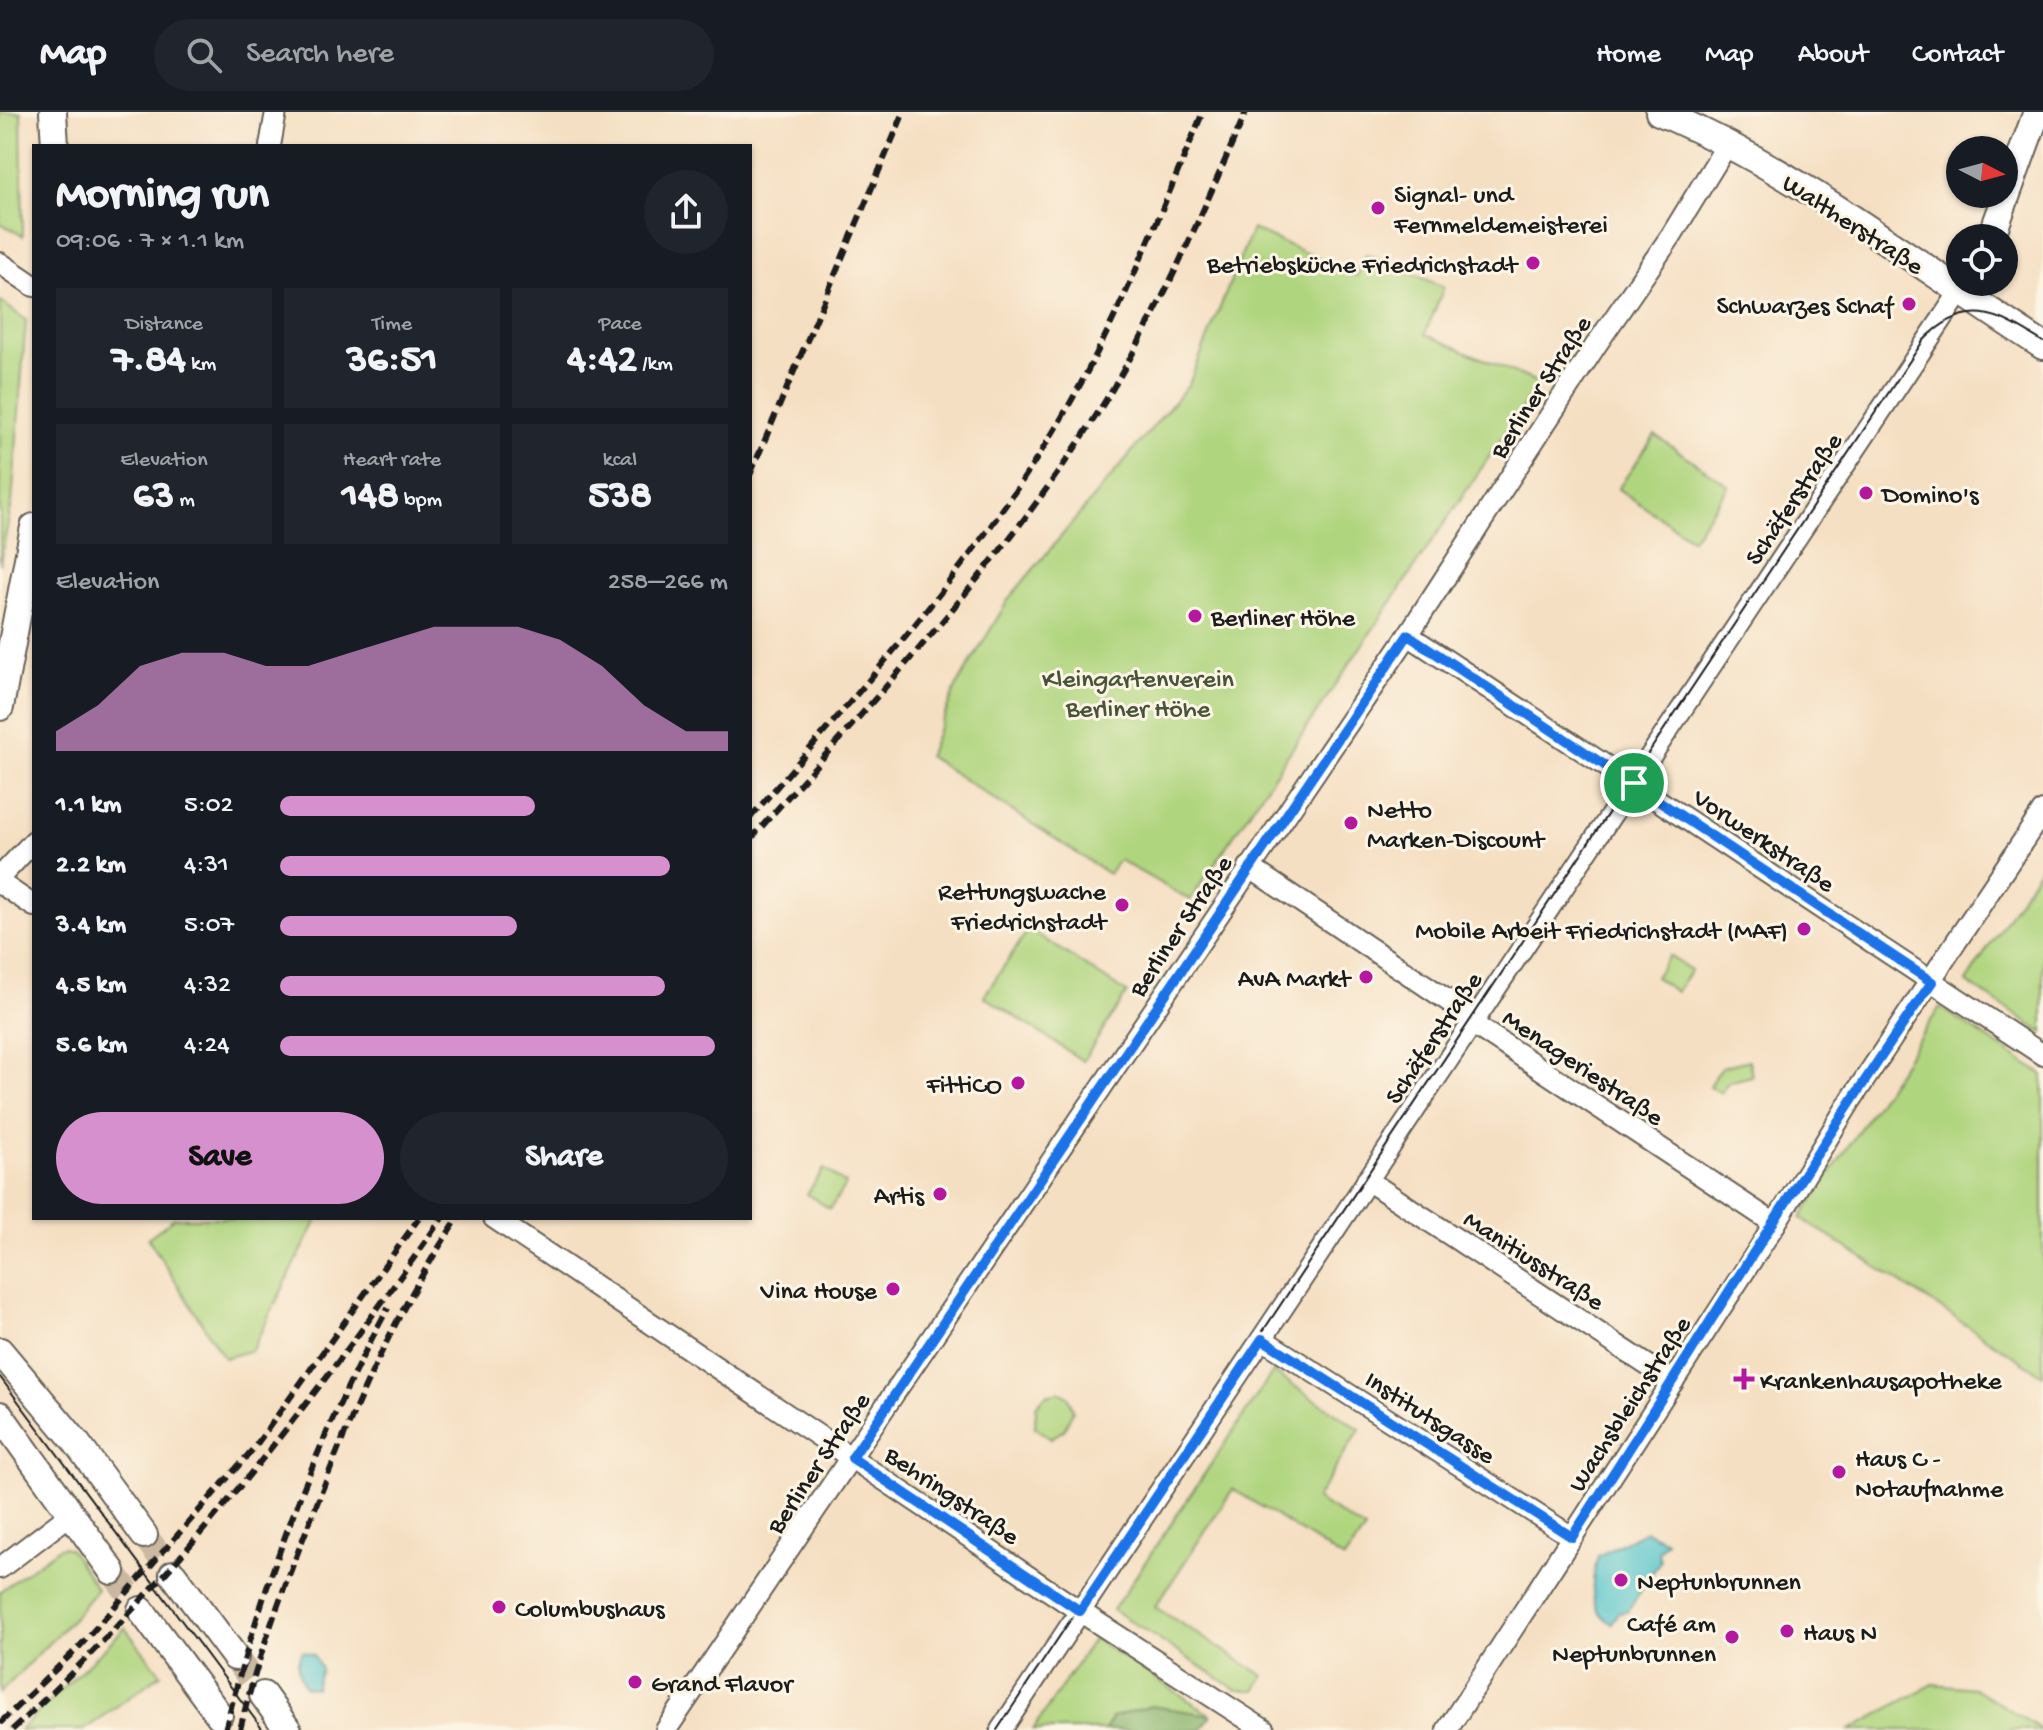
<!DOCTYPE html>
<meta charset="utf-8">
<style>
body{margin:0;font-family:"Gochi Hand",sans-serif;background:#20242c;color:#f1f3f6;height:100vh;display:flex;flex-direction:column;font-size:30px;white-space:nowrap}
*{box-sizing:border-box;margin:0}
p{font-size:26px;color:#9ea1a6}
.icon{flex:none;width:44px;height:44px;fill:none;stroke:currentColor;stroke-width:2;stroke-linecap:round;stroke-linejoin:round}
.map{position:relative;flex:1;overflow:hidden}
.side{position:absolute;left:32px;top:32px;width:720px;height:1076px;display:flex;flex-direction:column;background:#171b24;border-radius:0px;box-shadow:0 2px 6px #0004}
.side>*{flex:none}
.needle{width:52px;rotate:96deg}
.tools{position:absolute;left:1946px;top:24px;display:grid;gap:16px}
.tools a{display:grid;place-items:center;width:72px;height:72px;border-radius:50%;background:#171b24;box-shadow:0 2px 6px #0004;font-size:40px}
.pin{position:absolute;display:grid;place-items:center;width:68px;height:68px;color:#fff;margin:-34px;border:4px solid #fff;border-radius:50%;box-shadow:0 2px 8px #0007}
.round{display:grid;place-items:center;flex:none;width:84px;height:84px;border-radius:42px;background:#20242c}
.overview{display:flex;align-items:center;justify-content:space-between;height:136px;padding:0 24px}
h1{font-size:44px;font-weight:800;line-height:60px}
.stats{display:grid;grid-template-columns:repeat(3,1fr);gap:12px;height:136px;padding:8px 24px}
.stats div{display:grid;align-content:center;border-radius:0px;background:#20242c;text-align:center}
.stats b{font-size:40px;font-weight:800}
.stats small{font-size:22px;font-weight:400}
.stats p{font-size:22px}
.chart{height:224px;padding:16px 24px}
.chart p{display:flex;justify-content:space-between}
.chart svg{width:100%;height:144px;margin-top:8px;fill:#d690ce;opacity:.7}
.primary-button{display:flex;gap:16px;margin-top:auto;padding:16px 24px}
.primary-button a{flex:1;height:92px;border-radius:48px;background:#d690ce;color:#111;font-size:32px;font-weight:800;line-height:92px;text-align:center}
.primary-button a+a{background:#20242c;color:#f1f3f6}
ul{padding:0 24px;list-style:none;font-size:26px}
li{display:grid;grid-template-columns:128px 96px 1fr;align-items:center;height:60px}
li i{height:20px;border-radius:10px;background:#d690ce}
header{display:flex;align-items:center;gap:48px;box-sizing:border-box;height:112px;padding:0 40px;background:#171b24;border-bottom:2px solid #363941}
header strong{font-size:38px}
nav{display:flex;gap:44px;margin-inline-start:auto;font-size:28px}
.search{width:560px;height:72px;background:#20242c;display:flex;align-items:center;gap:20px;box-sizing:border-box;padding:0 28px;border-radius:44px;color:#9ea1a6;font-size:30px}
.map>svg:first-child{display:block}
.green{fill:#b0d57f;stroke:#66784e;stroke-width:2}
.forest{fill:#8cb66e;stroke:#546945;stroke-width:2}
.water{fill:#57c5cb;stroke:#3a7074;stroke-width:2}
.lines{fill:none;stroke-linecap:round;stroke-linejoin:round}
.major-tunnel{stroke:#cab8a1;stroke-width:26;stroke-dasharray:26 13;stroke-linecap:butt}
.minor-casing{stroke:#686056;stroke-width:24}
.major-casing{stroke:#686056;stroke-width:30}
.minor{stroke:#fff;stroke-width:20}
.major{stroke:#fff;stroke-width:26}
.tram{stroke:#1c1c1c;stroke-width:2}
.rail{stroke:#1c1c1c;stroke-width:6;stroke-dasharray:12 6;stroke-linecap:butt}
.route-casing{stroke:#fff;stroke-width:16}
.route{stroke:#1a73e8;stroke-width:10}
.poi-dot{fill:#b5179e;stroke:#fcf5e5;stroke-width:3}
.labels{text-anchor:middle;stroke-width:6;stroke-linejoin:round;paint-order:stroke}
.poi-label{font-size:26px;fill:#1c1c1c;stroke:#fcf5e5;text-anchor:start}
.street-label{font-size:26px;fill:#1c1c1c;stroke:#fcf5e5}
.park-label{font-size:26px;fill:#48543a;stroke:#fcf5e5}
</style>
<header>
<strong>Map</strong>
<div class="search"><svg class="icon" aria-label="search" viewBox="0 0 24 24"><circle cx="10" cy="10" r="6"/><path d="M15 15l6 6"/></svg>Search here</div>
<nav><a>Home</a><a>Map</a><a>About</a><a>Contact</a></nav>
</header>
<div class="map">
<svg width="2043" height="1618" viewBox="0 0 2043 1618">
<rect width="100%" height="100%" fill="#fcf5e5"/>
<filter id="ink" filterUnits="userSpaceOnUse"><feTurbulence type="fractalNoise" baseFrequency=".0125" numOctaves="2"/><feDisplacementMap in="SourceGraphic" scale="16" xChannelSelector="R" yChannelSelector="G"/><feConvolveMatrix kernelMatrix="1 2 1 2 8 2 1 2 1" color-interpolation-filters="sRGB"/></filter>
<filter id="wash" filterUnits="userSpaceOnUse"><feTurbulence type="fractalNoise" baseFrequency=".006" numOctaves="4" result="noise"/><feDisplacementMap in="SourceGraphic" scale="32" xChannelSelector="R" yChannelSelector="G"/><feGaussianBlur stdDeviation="1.8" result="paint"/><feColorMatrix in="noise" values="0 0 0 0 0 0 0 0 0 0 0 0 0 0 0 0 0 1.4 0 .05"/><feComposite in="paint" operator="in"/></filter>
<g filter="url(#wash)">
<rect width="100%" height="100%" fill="#f5dfc2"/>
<!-- green -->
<g class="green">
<polygon points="0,0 21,0 23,124 0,111"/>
<polygon points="1252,117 1357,164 1366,142 1444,175 1425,222 1539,271 1190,788 1119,748 1109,762 928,644 956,575 1010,485 1189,272"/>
<polygon points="0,189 26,208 12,390 0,452"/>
<polygon points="1655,323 1729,374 1692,427 1618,377"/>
<polygon points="2040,755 2043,757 2043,921 1966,870"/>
<polygon points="1029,817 1127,881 1083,949 984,884"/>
<polygon points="1669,844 1691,858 1676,880 1655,865"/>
<polygon points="1940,895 2043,963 2043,1263 1801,1106"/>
<polygon points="1749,948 1752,964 1728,970 1721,981 1709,974 1721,955"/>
<polygon points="824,1057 846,1072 830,1097 807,1082"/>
<polygon points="174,1106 318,1106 252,1238 224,1246 148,1126"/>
<polygon points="1273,1260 1360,1317 1316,1387 1365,1418 1344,1447 1233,1377 1155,1495 1264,1564 1255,1578 1237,1578 1113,1498"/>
<polygon points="1060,1280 1068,1285 1073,1298 1064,1318 1051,1326 1035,1315 1036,1294 1046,1283"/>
<polygon points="64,1435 70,1437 97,1477 75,1504 0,1581 0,1479 59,1436"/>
<polygon points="125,1516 161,1562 84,1618 20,1618"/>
<polygon points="1094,1526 1211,1603 1151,1594 1113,1605 1105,1618 1033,1618"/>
<polygon points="1933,1572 1974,1576 2042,1618 1850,1618"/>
</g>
<!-- forest -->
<polygon class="forest" points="1151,1594 1211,1603 1201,1618 1105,1618 1113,1605"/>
<!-- water -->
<g class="water">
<path d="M1645,1419L1666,1429L1658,1440L1660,1449L1628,1499L1619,1501L1612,1512C1587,1496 1591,1470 1598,1444Z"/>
<path d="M302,1539L314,1543L321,1557L315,1576L305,1575C299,1564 294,1551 302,1539Z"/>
</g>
</g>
<g filter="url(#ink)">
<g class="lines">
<!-- major-tunnel -->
<g class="major-tunnel">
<polyline points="144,1423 173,1462"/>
<polyline points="112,1459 141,1498"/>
<polyline points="235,1545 263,1583"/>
</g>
<!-- minor casing -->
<g class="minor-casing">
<g id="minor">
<polyline points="270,34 276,0"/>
<polyline points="0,151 34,174"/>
<polyline points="1408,523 2043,943"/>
<polyline points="1249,755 1456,894 1476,914 1775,1112"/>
<polyline points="0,765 34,729"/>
<polyline points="0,771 34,794"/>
<polyline points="1367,1068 1673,1270"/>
<polyline points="494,1106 1084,1502 1264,1618"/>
<polyline points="1262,1227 1572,1425"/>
<polyline points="0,1456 71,1402"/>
<polyline points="666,1618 1408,523 1596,233 1671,124 1728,31"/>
<polyline points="1001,1618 1960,180"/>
<polyline points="1447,1618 1775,1112 1851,988 2043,699"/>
</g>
</g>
<!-- major casing -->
<g class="major-casing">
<g id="major">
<polyline points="53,0 55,34"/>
<path d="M1659,0C1797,58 1918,154 2043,234"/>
<polyline points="1991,126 2037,0"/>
<polyline points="0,595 34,415"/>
<polyline points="0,1239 76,1330 144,1423"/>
<polyline points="0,1303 112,1459"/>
<polyline points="173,1462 235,1545"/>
<polyline points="141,1498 219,1603"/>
<polyline points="263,1583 288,1618"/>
</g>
</g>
<!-- minor -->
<use href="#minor" class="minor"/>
<!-- major -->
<use href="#major" class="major"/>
<!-- tram -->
<g class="tram">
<polyline points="0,1265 263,1618"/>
<path d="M997,1618L1923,229C1966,184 1998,201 2043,230"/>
</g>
<!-- rail -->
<g class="rail">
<polyline points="750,363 904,0"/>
<path d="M750,706C853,586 960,469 1044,335C1110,230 1155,113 1203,0"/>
<path d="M750,728C868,593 995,461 1092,310C1155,212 1200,106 1246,0"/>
<polyline points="0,1611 80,1534 254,1336 419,1106"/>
<path d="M12,1618C174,1469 316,1286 442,1106"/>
<path d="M225,1618C262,1473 316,1328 388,1196"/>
<path d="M240,1618C258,1541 287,1467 316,1394C355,1293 397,1196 458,1106"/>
</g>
</g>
</g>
<g class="lines" filter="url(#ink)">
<!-- route casing -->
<g class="route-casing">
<path id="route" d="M1408,523L1932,870C1806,1051 1693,1241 1572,1425L1262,1227L1080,1499L852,1346Z"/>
</g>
<!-- route -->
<use href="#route" class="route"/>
</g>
<!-- markers -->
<g class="poi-dot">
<circle cx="1378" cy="96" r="8"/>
<circle cx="1533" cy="151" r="8"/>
<circle cx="1909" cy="192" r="8"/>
<circle cx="1866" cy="381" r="8"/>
<circle cx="1195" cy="504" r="8"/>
<circle cx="1351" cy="711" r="8"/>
<circle cx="1122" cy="793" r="8"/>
<circle cx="1804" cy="817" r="8"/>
<circle cx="1366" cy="865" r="8"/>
<circle cx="1018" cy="971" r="8"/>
<circle cx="940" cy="1082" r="8"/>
<circle cx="893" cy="1177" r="8"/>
<path d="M1740 1255h8v8h8v8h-8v8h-8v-8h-8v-8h8z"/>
<circle cx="1839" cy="1360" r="8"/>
<circle cx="1621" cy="1468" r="8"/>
<circle cx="499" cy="1495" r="8"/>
<circle cx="1787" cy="1519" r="8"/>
<circle cx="1732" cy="1525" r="8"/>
<circle cx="635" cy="1570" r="8"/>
</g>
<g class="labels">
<!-- poi labels -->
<g class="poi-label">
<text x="1394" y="90">Signal- und<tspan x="1394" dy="30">Fernmeldemeisterei</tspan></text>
<text x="1517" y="160" text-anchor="end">Betriebsküche Friedrichstadt</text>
<text x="1893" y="201" text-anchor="end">Schwarzes Schaf</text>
<text x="1882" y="390">Domino's</text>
<text x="1211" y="513">Berliner Höhe</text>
<text x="1367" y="705">Netto<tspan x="1367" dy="30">Marken-Discount</tspan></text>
<text x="1106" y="787" text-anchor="end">Rettungswache<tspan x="1106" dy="30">Friedrichstadt</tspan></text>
<text x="1788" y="826" text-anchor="end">Mobile Arbeit Friedrichstadt (MAF)</text>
<text x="1350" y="874" text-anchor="end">AvA Markt</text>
<text x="1002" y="980" text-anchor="end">FittiCO</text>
<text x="924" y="1091" text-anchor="end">Artis</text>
<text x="877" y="1186" text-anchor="end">Vina House</text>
<text x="1760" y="1276">Krankenhausapotheke</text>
<text x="1855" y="1354">Haus C -<tspan x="1855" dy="30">Notaufnahme</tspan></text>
<text x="1637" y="1477">Neptunbrunnen</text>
<text x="515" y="1504">Columbushaus</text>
<text x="1716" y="1519" text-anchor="end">Café am<tspan x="1716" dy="30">Neptunbrunnen</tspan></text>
<text x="1803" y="1528">Haus N</text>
<text x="651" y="1579">Grand Flavor</text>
</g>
<!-- street labels -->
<g class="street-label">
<text transform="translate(1854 111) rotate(33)" y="9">Waltherstraße</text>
<text transform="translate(1539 274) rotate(-57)" y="9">Berliner Straße</text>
<text transform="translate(1792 386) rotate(-56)" y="9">Schäferstraße</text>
<text transform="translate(1765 727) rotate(34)" y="9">Vorwerkstraße</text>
<text transform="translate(1179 813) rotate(-56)" y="9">Berliner Straße</text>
<text transform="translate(1432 925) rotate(-56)" y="9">Schäferstraße</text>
<text transform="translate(1584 954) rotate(34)" y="9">Menageriestraße</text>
<text transform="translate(1535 1147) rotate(33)" y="9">Manitiusstraße</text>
<text transform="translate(1628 1291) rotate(-57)" y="9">Wachsbleichstraße</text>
<text transform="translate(1431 1304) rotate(33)" y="9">Institutsgasse</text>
<text transform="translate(817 1350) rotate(-56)" y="9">Berliner Straße</text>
<text transform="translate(953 1382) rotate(34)" y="9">Behringstraße</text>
</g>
<!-- park labels -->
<g class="park-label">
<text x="1138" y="574">Kleingartenverein<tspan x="1138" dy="30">Berliner Höhe</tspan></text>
</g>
</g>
</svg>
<div class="tools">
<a><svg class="needle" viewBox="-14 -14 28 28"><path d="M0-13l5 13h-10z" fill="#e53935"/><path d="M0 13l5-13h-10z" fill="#9ea1a6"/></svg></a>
<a><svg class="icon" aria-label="locate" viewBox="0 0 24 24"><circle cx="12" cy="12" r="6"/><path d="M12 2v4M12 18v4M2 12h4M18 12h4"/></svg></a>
</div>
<div class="pin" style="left:1634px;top:671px;background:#1e9e55"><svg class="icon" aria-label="arrive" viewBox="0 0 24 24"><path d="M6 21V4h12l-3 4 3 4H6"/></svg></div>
<section class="side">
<div class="overview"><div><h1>Morning run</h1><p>09:06 · 7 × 1.1 km</p></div><a class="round"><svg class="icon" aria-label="share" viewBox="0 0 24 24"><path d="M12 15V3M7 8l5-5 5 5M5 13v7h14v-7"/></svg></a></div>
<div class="stats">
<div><p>Distance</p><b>7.84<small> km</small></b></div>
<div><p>Time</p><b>36:51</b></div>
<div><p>Pace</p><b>4:42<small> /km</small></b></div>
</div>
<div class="stats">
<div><p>Elevation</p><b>63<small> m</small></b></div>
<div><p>Heart rate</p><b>148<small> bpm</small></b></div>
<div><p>kcal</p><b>538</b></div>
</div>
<div class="chart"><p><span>Elevation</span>258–266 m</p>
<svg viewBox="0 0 160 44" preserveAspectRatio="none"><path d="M0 44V38L10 30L20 18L30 14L40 14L50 18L60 18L70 14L80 10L90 6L100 6L110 6L120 10L130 18L140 30L150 38L160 38V44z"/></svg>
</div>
<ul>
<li><b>1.1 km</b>5:02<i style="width:57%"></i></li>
<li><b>2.2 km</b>4:31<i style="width:87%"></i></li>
<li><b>3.4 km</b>5:07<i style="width:53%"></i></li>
<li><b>4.5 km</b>4:32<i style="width:86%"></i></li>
<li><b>5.6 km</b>4:24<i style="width:97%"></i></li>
</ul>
<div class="primary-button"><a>Save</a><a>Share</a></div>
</section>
</div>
